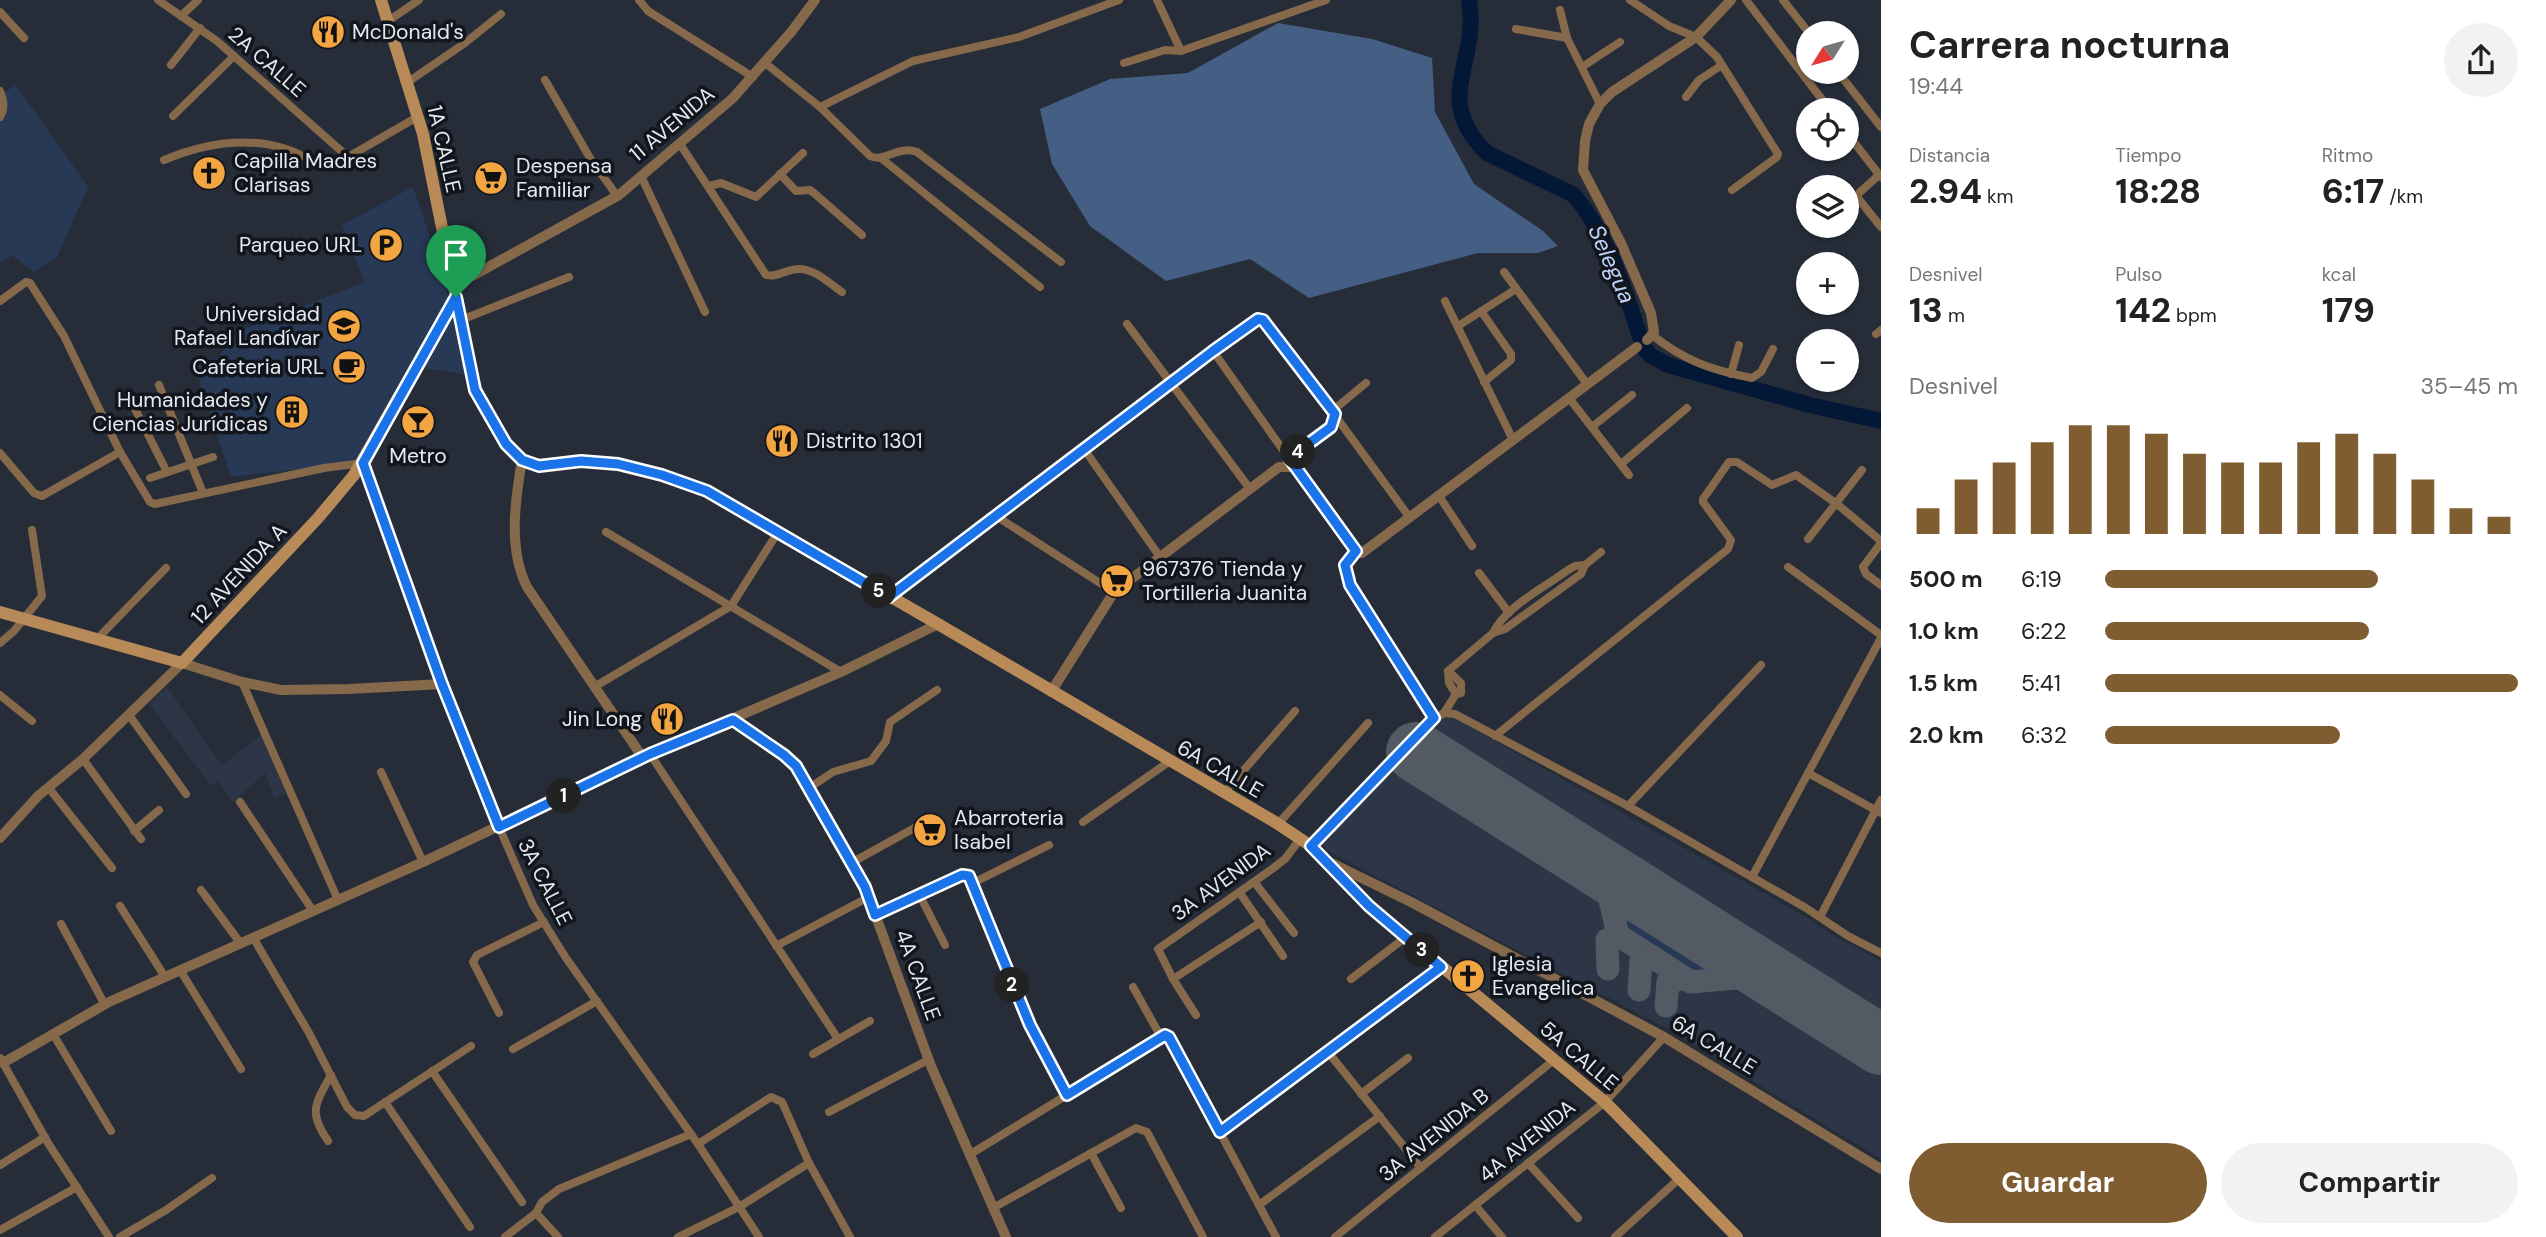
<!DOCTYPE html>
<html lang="es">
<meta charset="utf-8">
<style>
body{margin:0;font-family:"DM Sans",sans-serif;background:#f2f2f2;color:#222;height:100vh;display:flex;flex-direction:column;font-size:26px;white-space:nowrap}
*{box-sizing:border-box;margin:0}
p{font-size:23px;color:#767676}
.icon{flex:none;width:38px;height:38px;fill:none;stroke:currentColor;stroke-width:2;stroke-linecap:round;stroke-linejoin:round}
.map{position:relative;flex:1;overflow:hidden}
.side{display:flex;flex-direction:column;background:#fff;width:665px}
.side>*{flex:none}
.needle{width:46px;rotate:233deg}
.fabs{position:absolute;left:1796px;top:21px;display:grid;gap:14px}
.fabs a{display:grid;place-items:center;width:63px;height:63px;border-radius:50%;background:#fff;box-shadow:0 2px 5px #0004;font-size:35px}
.pin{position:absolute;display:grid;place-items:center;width:60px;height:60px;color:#fff;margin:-72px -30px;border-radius:50% 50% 50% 0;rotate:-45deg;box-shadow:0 0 7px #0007}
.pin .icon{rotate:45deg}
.km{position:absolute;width:35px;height:35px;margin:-18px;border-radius:50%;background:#222;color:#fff;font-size:19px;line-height:35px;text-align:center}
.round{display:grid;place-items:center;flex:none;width:74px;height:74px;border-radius:37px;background:#f2f2f2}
.head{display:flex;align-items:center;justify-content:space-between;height:119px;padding:0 28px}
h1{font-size:38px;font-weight:700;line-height:52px}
.stats{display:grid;grid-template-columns:repeat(3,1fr);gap:10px;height:119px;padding:7px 28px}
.stats div{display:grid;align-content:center}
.stats b{font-size:35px;font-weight:700}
.stats small{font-size:19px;font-weight:400}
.stats p{font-size:19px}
.chart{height:196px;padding:14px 28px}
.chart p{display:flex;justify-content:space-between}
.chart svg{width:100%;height:126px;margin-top:7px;stroke:#805d30;stroke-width:6}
.cta{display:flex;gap:14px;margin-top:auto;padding:14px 28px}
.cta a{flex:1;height:80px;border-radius:42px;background:#805d30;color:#fff;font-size:28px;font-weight:700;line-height:80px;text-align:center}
.cta a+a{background:#f2f2f2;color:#222}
ul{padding:0 28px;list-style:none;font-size:23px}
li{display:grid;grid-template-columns:112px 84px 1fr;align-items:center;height:52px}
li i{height:18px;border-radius:9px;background:#805d30}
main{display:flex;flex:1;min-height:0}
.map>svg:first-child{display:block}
.built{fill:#2c3647}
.green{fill:#273955}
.forest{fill:#455e83}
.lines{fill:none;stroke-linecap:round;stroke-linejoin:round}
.river{stroke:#031736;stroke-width:16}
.taxiway{stroke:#535a64;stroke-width:23}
.runway{stroke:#535a64;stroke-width:60}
.minor{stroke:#85694a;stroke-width:8}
.tertiary{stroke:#85694a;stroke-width:10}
.secondary{stroke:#b78a57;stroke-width:12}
.route-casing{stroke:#fff;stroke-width:14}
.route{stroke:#1a73e8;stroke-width:9}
.labels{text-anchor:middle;stroke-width:7;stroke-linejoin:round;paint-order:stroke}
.poi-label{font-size:21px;fill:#e5eaf2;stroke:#12151b;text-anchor:start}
.street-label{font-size:21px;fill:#e5eaf2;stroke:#12151b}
.water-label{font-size:23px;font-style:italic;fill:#bcd4f9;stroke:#12151b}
</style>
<main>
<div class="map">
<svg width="1881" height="1237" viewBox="0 0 1881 1237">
<rect width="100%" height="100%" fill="#262d39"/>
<!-- built -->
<g class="built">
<polygon points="167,687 222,766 262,734 286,794 274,798 265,773 233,802 218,781 211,786 149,704"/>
<polygon points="1449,715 1806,917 1830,934 1881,961 1881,1159 1666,1028 1326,850 1320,840 1436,719"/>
</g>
<!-- green -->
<g class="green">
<polygon points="16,85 88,187 57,257 34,272 12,255 0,263 0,115 6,111 5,92"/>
<polygon points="413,187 442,272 448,297 360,458 324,466 231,477 194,364 218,357 241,330 365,282 342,225"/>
<polygon points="455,302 469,375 416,367"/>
<path d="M1625,895L1730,964C1725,975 1707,978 1696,974C1681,967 1635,936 1626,923C1620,914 1621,906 1622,896Z"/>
</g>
<!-- forest -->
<polygon class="forest" points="1278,23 1372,39 1432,58 1435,112 1474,184 1543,231 1558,246 1538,253 1478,253 1309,298 1250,259 1166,281 1090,226 1052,164 1040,109 1110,79 1188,73"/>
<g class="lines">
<!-- river -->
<path class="river" d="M1469,0C1480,64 1431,99 1487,153L1574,195C1612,241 1625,293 1644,348L1650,355L1668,365L1810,405L1881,421"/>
<!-- taxiway -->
<g class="taxiway">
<polyline points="1603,870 1618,935 1691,982 1769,975"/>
<polyline points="1608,969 1607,940 1618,935"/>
<polyline points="1639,990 1641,960 1651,956"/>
<polyline points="1666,1006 1668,982 1685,978"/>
</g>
<!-- runway -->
<polyline class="runway" points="1416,752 1881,1045"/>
<!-- minor -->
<g class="minor">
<polyline points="158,0 217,41 348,157"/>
<polyline points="639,0 648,11 753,77"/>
<polyline points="1157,0 1181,51"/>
<polyline points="1630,0 1669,26 1696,37 1717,57 1778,154 1777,157 1732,190"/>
<polyline points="1746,0 1830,110"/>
<polyline points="1783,0 1809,33"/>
<polyline points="1560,10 1567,38 1600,104"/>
<polyline points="0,12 24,38"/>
<polyline points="181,16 198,0"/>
<polyline points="388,21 419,0"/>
<polyline points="1516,29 1567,38"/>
<path d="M765,63L820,107L870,156C885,163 897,145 917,152L1061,262"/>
<polyline points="1124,63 1165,50 1181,51 1326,0"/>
<polyline points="171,65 200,28"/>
<polyline points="1582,67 1620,42"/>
<polyline points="1838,72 1881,127"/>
<polyline points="545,80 590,158 617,196"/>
<polyline points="408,82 465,43 501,14"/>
<path d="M0,91C4,101 5,108 0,117"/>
<polyline points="1686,97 1699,80 1722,65"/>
<polyline points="820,107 913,61 1019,37 1119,0"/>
<polyline points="173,116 234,56"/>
<polyline points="1846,132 1881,177"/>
<path d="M680,144L766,275C777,278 787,269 798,269C814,268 830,284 842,292"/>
<polyline points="881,158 1040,287"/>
<path d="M164,160C202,144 245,136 286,149C300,153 312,162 326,166L348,157L419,116"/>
<polyline points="780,174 796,191 810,190 814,193 862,235"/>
<polyline points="1879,175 1859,193 1857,197 1881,227"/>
<polyline points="641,176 705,312"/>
<polyline points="709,186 721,183 756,197 803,153"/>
<polyline points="1504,272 1587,384"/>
<polyline points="0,301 26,282 30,283 64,336 120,452 150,502 155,504 324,468 363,463 442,684 499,827 533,905 566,958 698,1144 759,1237"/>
<polyline points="1445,301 1513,440"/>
<polyline points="1481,311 1511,354 1511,360 1484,382"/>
<polyline points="461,320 569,277"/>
<polyline points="1127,324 1250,489"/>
<polyline points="1458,326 1516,289"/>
<polyline points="1876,334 1881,330"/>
<path d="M1652,335C1685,361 1711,370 1752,378L1761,372L1773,349"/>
<polyline points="1213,351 1295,467"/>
<polyline points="1731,374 1739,345"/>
<polyline points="159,385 203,493"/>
<polyline points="129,397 167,472"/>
<polyline points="1569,398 1629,475"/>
<polyline points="1592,427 1632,395"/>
<polyline points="1084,449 1160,557"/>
<polyline points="0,453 34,493 42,496 120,452"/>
<polyline points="1289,458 1331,427 1337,407 1366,383"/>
<polyline points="1621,464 1687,408"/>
<polyline points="150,478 213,457"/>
<polyline points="1439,496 1472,546"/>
<polyline points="996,516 1114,592"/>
<polyline points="606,532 841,672"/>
<polyline points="1808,539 1862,470"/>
<polyline points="1881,543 1863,567 1866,574 1881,585"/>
<polyline points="1356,550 1345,565 1350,585 1434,718"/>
<polyline points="1788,567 1881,635"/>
<polyline points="1479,573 1509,613"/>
<polyline points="889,597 1258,319 1269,325 1410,518"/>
<path d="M1493,633C1505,607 1545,587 1568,570L1575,566L1585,565"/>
<polyline points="98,638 166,568"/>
<polyline points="0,643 14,631 42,596 32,530"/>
<polyline points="1448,671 1461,683 1461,693 1456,694"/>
<polyline points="242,682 338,900"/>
<polyline points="594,687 731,606 778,532"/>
<polyline points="0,695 32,721"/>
<polyline points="1444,713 1456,694 1449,683 1448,671 1493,633 1505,629 1581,574 1585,565 1601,552"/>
<polyline points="129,715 186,794"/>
<polyline points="1495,736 1728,549 1731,540 1703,502 1703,499 1729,462 1737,462 1772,485 1796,475 1837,504 1881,541"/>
<polyline points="650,754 838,1039"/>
<polyline points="83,759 141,839"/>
<polyline points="381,772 423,862"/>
<polyline points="1808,773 1881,813"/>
<polyline points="48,787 112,868"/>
<polyline points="809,788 833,772 871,761 886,741 890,722 937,690"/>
<polyline points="1224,793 1295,711"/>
<polyline points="240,802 313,911"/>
<polyline points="1628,806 1761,665"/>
<polyline points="1083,822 1170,761"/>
<polyline points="1278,824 1368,723"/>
<polyline points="134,831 159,810"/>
<polyline points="1311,846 1425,725 1444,713 1455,714 1628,806 1806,908 1848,936 1881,953"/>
<polyline points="851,863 927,821"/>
<polyline points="1752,877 1881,638"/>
<polyline points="973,883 1049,845"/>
<polyline points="1255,883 1294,933"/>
<polyline points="201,890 241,944"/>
<polyline points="1240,893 1283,956"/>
<polyline points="919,894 945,945"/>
<polyline points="120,906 165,977"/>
<polyline points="875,915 962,875 969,876 1030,1025 1067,1095"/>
<polyline points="1820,917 1881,800"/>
<polyline points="61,924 105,1005"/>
<polyline points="254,939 309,1033 347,1107 355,1115 364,1116 471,1046"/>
<polyline points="776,946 869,897"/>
<polyline points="180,970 241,1069"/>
<polyline points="1173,979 1261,922"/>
<polyline points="1351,979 1406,937"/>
<polyline points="1133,987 1161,1037"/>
<polyline points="499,1013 473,962 477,955 544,922"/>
<polyline points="1196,1015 1173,979 1158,949 1272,869 1285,859 1300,839"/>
<polyline points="53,1034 111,1131"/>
<polyline points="513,1049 597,1001"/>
<polyline points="1328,1052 1421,1168"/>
<polyline points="813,1054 870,1021"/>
<polyline points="3,1063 48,1143 109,1237"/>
<polyline points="432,1071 522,1202"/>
<polyline points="1361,1094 1408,1058"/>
<polyline points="385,1102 470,1227"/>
<polyline points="829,1112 928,1060"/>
<polyline points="1220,1132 1441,967"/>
<path d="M328,1141C308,1112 315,1104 331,1075"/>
<polyline points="698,1144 771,1097 782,1102 809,1163 850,1237"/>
<polyline points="1091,1153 1121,1208"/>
<polyline points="969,1155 1165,1035 1169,1037 1276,1237"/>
<polyline points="1528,1163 1578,1218"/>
<polyline points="0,1165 45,1137"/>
<polyline points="1259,1205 1380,1116"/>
<polyline points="1475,1205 1502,1237"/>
<polyline points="993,1208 1136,1128 1147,1132 1203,1237"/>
<polyline points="536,1213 558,1237"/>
<polyline points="0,1230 77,1187"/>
<polyline points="120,1237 166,1210 212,1178"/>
<polyline points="505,1237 536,1213 542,1202 559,1189 691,1134"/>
<polyline points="678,1237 739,1207 809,1163"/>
<polyline points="1335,1237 1554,1060"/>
<polyline points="1435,1237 1605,1102 1664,1037"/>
<polyline points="1615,1237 1681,1177"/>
</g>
<!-- tertiary -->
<g class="tertiary">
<polyline points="454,286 619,195 733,98 792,31 815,0"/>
<polyline points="1647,340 1654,332 1651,313 1621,243 1583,170 1585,141 1589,124 1600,104 1612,92 1696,37 1731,0"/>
<path d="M522,460C515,501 508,549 527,587L643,758"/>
<polyline points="1051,692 1114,592 1279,467 1295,467 1301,473 1356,550 1362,553 1637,347"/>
<polyline points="733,720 784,756 796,767 865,887 931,1066 1006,1237"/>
<polyline points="0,838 38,796 83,759 182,663 242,682 281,690 349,689 442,684"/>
<polyline points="1327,861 1411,902 1664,1037 1881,1169"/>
<polyline points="0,1059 3,1063 109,1002 423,862 650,754 841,672 938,624"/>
</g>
<!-- secondary -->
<g class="secondary">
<polyline points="381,0 423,134 475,390 506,444 522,460 539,465 581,461 618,464 662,475 707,491 938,624 1275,822 1311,846 1369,906 1605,1102 1737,1237"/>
<polyline points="0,612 182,663 318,518 354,475 456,297"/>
</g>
</g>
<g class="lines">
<!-- route casing -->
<g class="route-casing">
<polygon id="route" points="456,297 475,390 506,444 522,460 539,466 581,461 618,464 662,475 707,491 889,597 1213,351 1258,319 1263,320 1335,414 1331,427 1289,458 1356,551 1345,565 1350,585 1434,718 1311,846 1369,906 1441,967 1220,1132 1169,1037 1165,1035 1067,1095 1030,1025 969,876 962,875 875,915 865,887 796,766 784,755 733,720 650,754 499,827 442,684 363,463"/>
</g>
<!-- route -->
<use href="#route" class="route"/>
</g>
<!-- icons -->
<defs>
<g id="restaurant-disc" transform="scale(1.75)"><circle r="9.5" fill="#f2a541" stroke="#12151b"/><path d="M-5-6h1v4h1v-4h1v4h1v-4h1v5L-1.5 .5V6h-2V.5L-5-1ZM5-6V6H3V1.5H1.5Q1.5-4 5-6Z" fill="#111"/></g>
<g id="church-disc" transform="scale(1.75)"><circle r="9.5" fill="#f2a541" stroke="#12151b"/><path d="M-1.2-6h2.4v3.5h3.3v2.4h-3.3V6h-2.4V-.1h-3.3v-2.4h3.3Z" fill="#111"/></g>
<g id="supermarket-disc" transform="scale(1.75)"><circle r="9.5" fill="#f2a541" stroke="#12151b"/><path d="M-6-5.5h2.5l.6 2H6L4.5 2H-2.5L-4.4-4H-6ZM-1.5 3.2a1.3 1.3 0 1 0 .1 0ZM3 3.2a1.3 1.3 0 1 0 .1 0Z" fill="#111"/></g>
<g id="parking-disc" transform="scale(1.75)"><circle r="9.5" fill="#f2a541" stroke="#12151b"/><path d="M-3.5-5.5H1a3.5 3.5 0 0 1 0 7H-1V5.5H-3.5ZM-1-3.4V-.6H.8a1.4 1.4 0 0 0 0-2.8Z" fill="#111"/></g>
<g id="university-disc" transform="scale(1.75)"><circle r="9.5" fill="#f2a541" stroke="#12151b"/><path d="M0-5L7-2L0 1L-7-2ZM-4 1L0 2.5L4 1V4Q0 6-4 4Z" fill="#111"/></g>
<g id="cafe-disc" transform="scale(1.75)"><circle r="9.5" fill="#f2a541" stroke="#12151b"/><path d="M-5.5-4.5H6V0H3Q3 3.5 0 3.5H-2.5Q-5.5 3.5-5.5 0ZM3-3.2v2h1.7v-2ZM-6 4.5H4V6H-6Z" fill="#111"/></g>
<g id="building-disc" transform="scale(1.75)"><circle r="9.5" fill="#f2a541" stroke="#12151b"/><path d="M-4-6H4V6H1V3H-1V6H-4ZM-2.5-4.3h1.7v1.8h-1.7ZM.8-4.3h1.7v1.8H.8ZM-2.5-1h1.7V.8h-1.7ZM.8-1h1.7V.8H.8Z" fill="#111"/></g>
<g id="bar-disc" transform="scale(1.75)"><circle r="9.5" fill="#f2a541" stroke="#12151b"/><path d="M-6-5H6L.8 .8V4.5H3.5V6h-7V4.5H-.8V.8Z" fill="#111"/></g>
</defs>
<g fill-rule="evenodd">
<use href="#restaurant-disc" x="328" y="32"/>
<use href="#church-disc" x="209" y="173"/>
<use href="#supermarket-disc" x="491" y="178"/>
<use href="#parking-disc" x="386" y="245"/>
<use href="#university-disc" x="344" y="326"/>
<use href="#cafe-disc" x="349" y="367"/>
<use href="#building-disc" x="292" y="412"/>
<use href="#bar-disc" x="418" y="422"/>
<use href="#restaurant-disc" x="782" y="441"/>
<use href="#supermarket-disc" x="1117" y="581"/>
<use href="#restaurant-disc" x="667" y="719"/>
<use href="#supermarket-disc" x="930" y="830"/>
<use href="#church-disc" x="1468" y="976"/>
</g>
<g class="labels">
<!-- poi labels -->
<g class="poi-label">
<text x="352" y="39">McDonald's</text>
<text x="234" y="168">Capilla Madres<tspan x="234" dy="24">Clarisas</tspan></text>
<text x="516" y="173">Despensa<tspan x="516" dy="24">Familiar</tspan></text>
<text x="362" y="252" text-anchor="end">Parqueo URL</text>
<text x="320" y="321" text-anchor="end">Universidad<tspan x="320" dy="24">Rafael Landívar</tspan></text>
<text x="324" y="374" text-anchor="end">Cafeteria URL</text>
<text x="268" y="407" text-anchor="end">Humanidades y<tspan x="268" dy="24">Ciencias Jurídicas</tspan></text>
<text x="806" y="448">Distrito 1301</text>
<text x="418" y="463" text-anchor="middle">Metro</text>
<text x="1142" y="576">967376 Tienda y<tspan x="1142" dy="24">Tortilleria Juanita</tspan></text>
<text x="642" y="726" text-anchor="end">Jin Long</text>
<text x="954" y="825">Abarroteria<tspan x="954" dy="24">Isabel</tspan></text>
<text x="1492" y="971">Iglesia<tspan x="1492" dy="24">Evangelica</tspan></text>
</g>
<!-- street labels -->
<g class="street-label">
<text transform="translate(267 62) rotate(41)" y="7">2A CALLE</text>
<text transform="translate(672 124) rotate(-40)" y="7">11 AVENIDA</text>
<text transform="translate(444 149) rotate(77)" y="7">1A CALLE</text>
<text transform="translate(239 574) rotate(-47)" y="7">12 AVENIDA A</text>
<text transform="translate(1220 769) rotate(30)" y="7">6A CALLE</text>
<text transform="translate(545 882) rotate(63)" y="7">3A CALLE</text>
<text transform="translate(1221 882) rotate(-36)" y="7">3A AVENIDA</text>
<text transform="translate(918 975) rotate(70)" y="7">4A CALLE</text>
<text transform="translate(1714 1045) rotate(31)" y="7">6A CALLE</text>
<text transform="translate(1579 1056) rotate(40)" y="7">5A CALLE</text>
<text transform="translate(1434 1135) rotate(-39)" y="7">3A AVENIDA B</text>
<text transform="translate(1527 1141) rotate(-39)" y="7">4A AVENIDA</text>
</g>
<!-- water labels -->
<g class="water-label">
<text transform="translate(1612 264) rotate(66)" y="8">Selegua</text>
</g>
</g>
</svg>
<div class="fabs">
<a><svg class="needle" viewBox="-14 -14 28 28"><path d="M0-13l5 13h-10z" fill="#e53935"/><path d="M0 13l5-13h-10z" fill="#767676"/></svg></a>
<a><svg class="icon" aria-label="locate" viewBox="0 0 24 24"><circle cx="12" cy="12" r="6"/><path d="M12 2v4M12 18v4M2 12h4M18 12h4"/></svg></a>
<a><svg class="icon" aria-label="layers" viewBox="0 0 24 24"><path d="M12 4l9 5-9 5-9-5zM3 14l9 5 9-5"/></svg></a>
<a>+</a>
<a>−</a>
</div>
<div class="pin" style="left:456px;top:297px;background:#1e9e55"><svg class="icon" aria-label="arrive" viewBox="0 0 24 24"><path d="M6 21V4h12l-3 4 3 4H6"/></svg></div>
<b class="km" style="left:564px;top:796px">1</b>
<b class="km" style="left:1012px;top:985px">2</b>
<b class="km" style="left:1422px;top:950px">3</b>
<b class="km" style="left:1298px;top:452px">4</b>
<b class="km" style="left:879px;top:591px">5</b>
</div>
<section class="side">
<div class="head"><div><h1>Carrera nocturna</h1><p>19:44</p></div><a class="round"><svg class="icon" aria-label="share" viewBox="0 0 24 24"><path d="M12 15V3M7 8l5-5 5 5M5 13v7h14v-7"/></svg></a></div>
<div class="stats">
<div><p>Distancia</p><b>2.94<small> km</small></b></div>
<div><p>Tiempo</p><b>18:28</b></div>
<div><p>Ritmo</p><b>6:17<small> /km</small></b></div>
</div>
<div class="stats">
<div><p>Desnivel</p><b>13<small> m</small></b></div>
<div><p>Pulso</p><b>142<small> bpm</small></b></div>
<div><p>kcal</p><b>179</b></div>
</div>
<div class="chart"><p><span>Desnivel</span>35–45 m</p>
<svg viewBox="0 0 160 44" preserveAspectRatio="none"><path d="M5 44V35M15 44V25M25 44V19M35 44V12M45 44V6M55 44V6M65 44V9M75 44V16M85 44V19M95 44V19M105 44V12M115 44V9M125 44V16M135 44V25M145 44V35M155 44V38"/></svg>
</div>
<ul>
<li><b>500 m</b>6:19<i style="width:66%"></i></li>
<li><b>1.0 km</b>6:22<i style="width:64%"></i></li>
<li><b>1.5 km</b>5:41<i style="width:100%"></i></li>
<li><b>2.0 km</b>6:32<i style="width:57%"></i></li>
</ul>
<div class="cta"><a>Guardar</a><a>Compartir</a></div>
</section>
</main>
